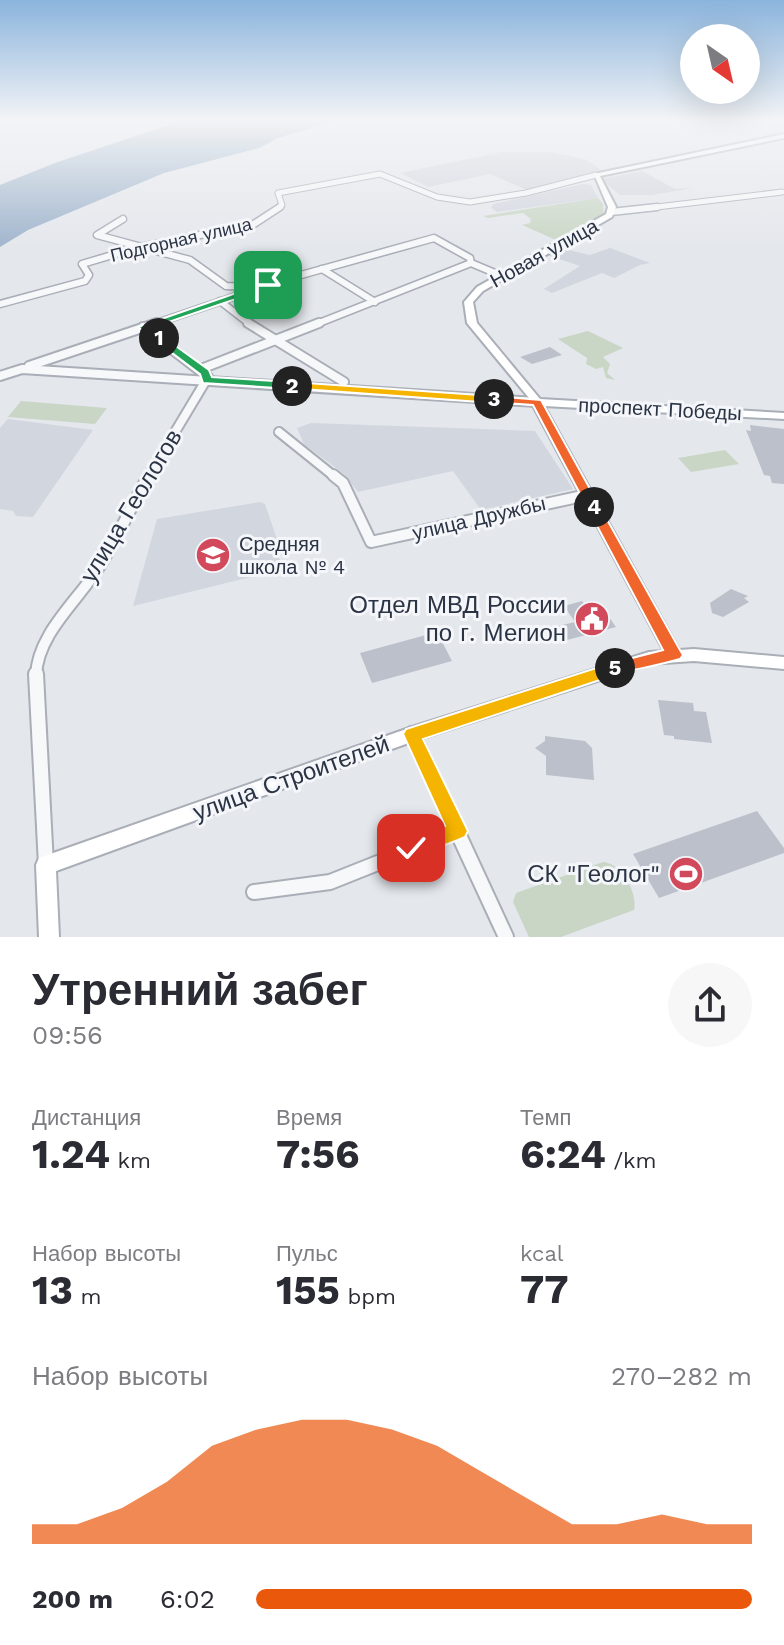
<!DOCTYPE html>
<html lang="ru">
<meta charset="utf-8">
<style>
body{margin:0;font-family:"Work Sans",sans-serif;background:#f7f7f7;color:#2b2b33;height:100vh;display:flex;flex-direction:column;font-size:30px;white-space:nowrap}
*{box-sizing:border-box;margin:0}
p{font-size:26px;color:#7c7c81}
.icon{flex:none;width:44px;height:44px;fill:none;stroke:currentColor;stroke-width:2;stroke-linecap:round;stroke-linejoin:round}
.map{position:relative;height:937px;overflow:hidden}
.drawer{display:flex;flex-direction:column;background:#fff;flex:1}
.drawer>*{flex:none}
.needle{width:52px;rotate:146deg}
.fabs{position:absolute;left:680px;top:24px;display:grid;gap:16px}
.fabs a{display:grid;place-items:center;width:80px;height:80px;border-radius:50%;background:#fff;box-shadow:0 8px 32px #0002;font-size:40px}
.pin{position:absolute;display:grid;place-items:center;width:68px;height:68px;color:#fff;margin:-34px;border-radius:16px;box-shadow:0 4px 12px #0006}
.km{position:absolute;width:40px;height:40px;margin:-20px;border-radius:50%;background:#222;color:#fff;font-size:22px;line-height:40px;text-align:center}
.round{display:grid;place-items:center;flex:none;width:84px;height:84px;border-radius:42px;background:#f7f7f7}
.overview{display:flex;align-items:center;justify-content:space-between;height:136px;padding:0 32px}
h1{font-size:44px;font-weight:700;line-height:60px}
.metrics{display:grid;grid-template-columns:repeat(3,1fr);gap:12px;height:136px;padding:8px 32px}
.metrics div{display:grid;align-content:center}
.metrics b{font-size:40px;font-weight:700}
.metrics small{font-size:22px;font-weight:400}
.metrics p{font-size:22px}
.chart{height:224px;padding:16px 32px}
.chart p{display:flex;justify-content:space-between}
.chart svg{width:100%;height:144px;margin-top:8px;fill:#ea580c;opacity:.7}
ul{padding:0 32px;list-style:none;font-size:26px}
li{display:grid;grid-template-columns:128px 96px 1fr;align-items:center;height:60px}
li i{height:20px;border-radius:10px;background:#ea580c}
.map>svg:first-child{display:block}
.built{fill:#d2d6de}
.green{fill:#c9d6c5}
.water{fill:#9fb4cc}
.building{fill:#bbc0ca}
.lines{fill:none;stroke-linecap:round;stroke-linejoin:round}
.street-far4-casing{stroke:#a9aeb7;stroke-width:7}
.street-far3-casing{stroke:#a9aeb7;stroke-width:9}
.street-far2-casing{stroke:#a9aeb7;stroke-width:12}
.street-far1-casing{stroke:#a9aeb7;stroke-width:14}
.street-casing{stroke:#a9aeb7;stroke-width:18}
.secondary-casing{stroke:#a9aeb7;stroke-width:4}
.street-far4{stroke:#f7f8fa;stroke-width:5}
.street-far3{stroke:#f7f8fa;stroke-width:6}
.street-far2{stroke:#f7f8fa;stroke-width:8}
.street-far1{stroke:#f7f8fa;stroke-width:10}
.street{stroke:#f7f8fa;stroke-width:14}
.secondary{fill:#fff;fill-rule:evenodd}
.split-1{fill:#22a559;stroke:#fff;stroke-width:2}
.split-2{fill:#22a559;stroke:#fff;stroke-width:2}
.split-3{fill:#f5b400;stroke:#fff;stroke-width:2}
.split-4{fill:#f0652b;stroke:#fff;stroke-width:2}
.split-5{fill:#f0652b;stroke:#fff;stroke-width:2}
.split-6{fill:#f5b400;stroke:#fff;stroke-width:2}
.labels{text-anchor:middle;stroke-width:6;stroke-linejoin:round;paint-order:stroke}
.far-street-label{font-size:18px;fill:#2b3445;stroke:#f4f6f9}
.street-label{font-size:20px;fill:#2b3445;stroke:#f4f6f9}
.poi-label{font-size:20px;fill:#2b3445;stroke:#f4f6f9;text-anchor:start}
.near-street-label{font-size:24px;fill:#2b3445;stroke:#f4f6f9}
.near-poi-label{font-size:24px;fill:#2b3445;stroke:#f4f6f9;text-anchor:end}
</style>
<div class="map">
<svg width="784" height="937" viewBox="0 0 784 937">
<rect width="100%" height="100%" fill="#e4e7ec"/>
<!-- built -->
<g class="built">
<polygon points="502,152 551,152 586,160 603,171 527,190 490,174 428,187 400,173"/>
<polygon points="642,171 675,189 693,188 652,195 620,195 601,179"/>
<polygon points="583,184 591,185 598,198 497,212 491,208 493,204"/>
<polygon points="560,248 590,255 610,248 650,263 640,265 614,278 602,273 552,293 544,289 580,266 547,255"/>
<polygon points="8,419 93,430 33,517 16,516 13,511 0,509 0,428"/>
<polygon points="311,423 535,431 573,489 481,510 453,471 358,492 344,474 304,444 297,428"/>
<polygon points="260,502 265,504 280,548 276,549 283,569 133,606 157,519"/>
</g>
<!-- green -->
<g class="green">
<polygon points="598,198 603,204 604,216 556,240 522,225 530,223 531,219 523,213 488,218 483,216"/>
<polygon points="588,331 623,348 603,357 610,364 607,373 615,380 606,378 603,367 596,369 586,364 587,358 558,339"/>
<polygon points="21,401 107,408 95,424 8,417"/>
<polygon points="725,450 739,464 691,472 678,458"/>
<path d="M603,862C621,863 638,893 634,910L561,937H529L513,902L516,893Z"/>
</g>
<!-- water -->
<polygon class="water" points="186,119 341,119 278,138 259,148 164,173 28,230 0,247 0,185 55,163"/>
<!-- building -->
<g class="building">
<polygon points="550,347 562,355 532,364 520,357"/>
<polygon points="750,425 784,429 784,484 772,483 770,476 764,475 746,430 751,431"/>
<polygon points="731,589 748,596 744,598 749,602 723,617 712,613 710,603"/>
<polygon points="582,601 593,617 606,613 616,627 567,640 558,626 575,622 564,606"/>
<polygon points="437,632 452,661 372,683 360,653"/>
<polygon points="658,700 693,703 694,711 706,712 712,743 674,739 674,736 664,735"/>
<polygon points="545,736 585,741 592,748 594,780 546,775 546,756 535,748 545,741"/>
<polygon points="757,811 784,848 784,853 659,898 633,854"/>
</g>
<g class="lines">
<!-- street-far4 casing -->
<g class="street-far4-casing">
<g id="street-far4">
<polyline points="277,209 282,205 278,193 380,174 437,197 470,202 526,193 596,175"/>
<polyline points="640,209 782,192"/>
</g>
</g>
<!-- street-far3 casing -->
<g class="street-far3-casing">
<g id="street-far3">
<polyline points="611,212 657,207"/>
<polyline points="123,219 97,235 190,260 226,286 250,287"/>
<polyline points="322,269 375,302"/>
<polyline points="220,301 251,325"/>
<polyline points="0,304 85,281 89,275 82,264 136,248 254,224 280,207"/>
<polyline points="151,325 283,280 434,238 470,258 471,263 502,276"/>
<polyline points="314,325 471,263"/>
</g>
</g>
<!-- street-far2 casing -->
<g class="street-far2-casing">
<g id="street-far2">
<polyline points="248,323 344,382"/>
<polyline points="143,327 208,377 148,477"/>
<polyline points="29,366 157,323"/>
<polyline points="201,369 319,323"/>
<polyline points="0,376 22,369 537,402"/>
<polyline points="279,432 335,477"/>
</g>
</g>
<!-- street-far1 casing -->
<g class="street-far1-casing">
<g id="street-far1">
<polyline points="333,475 343,483 371,542 587,495"/>
<path d="M36,676C37,633 80,599 101,564C119,535 132,504 149,475"/>
</g>
</g>
<!-- street casing -->
<g class="street-casing">
<g id="street">
<polyline points="36,674 46,865"/>
<polyline points="412,734 506,937"/>
<polyline points="254,892 330,882 458,831"/>
</g>
</g>
<!-- secondary casing -->
<g class="secondary-casing">
<polygon id="secondary" points="784,134 784,138 600,176 616,207 612,217 483,291 473,302 477,323 540,399 784,413 784,419 544,406 679,650 694,649 784,657 784,669 694,661 649,664 414,741 56,871 59,937 39,937 36,865 39,858 412,727 649,652 664,651 529,398 467,323 464,302 477,287 606,214 608,207 594,174"/>
</g>
<!-- street-far4 -->
<use href="#street-far4" class="street-far4"/>
<!-- street-far3 -->
<use href="#street-far3" class="street-far3"/>
<!-- street-far2 -->
<use href="#street-far2" class="street-far2"/>
<!-- street-far1 -->
<use href="#street-far1" class="street-far1"/>
<!-- street -->
<use href="#street" class="street"/>
<!-- secondary -->
<use href="#secondary" class="secondary"/>
</g>
<!-- sky -->
<linearGradient id="sky" x2="0" y2="1"><stop stop-color="#8bb4dd"/><stop offset="0.48" stop-color="#f3f4f6"/><stop offset="1" stop-color="#f3f4f6" stop-opacity="0"/></linearGradient>
<rect width="784" height="250" fill="url(#sky)"/>
<!-- split-1 -->
<polygon class="split-1" points="268,282 271,287 151,328 162,336 162,340 155,340 138,327"/>
<!-- split-2 -->
<polygon class="split-2" points="155,336 162,336 209,370 212,377 292,382 297,386 292,389 203,383 200,374 155,340"/>
<!-- split-3 -->
<polygon class="split-3" points="292,382 494,396 500,399 494,403 288,388 286,386"/>
<!-- split-4 -->
<polygon class="split-4" points="494,396 541,400 600,507 598,510 589,510 587,507 533,405 490,402 489,399"/>
<!-- split-5 -->
<path class="split-5" d="M594,502L600,507L680,650L683,655L680,659C670,662 616,675 609,673L607,668L609,664L663,650L587,507Z"/>
<!-- split-6 -->
<polygon class="split-6" points="615,662 621,664 624,668 621,673 423,739 468,831 465,837 458,840 411,858 403,855 400,848 403,841 445,826 403,734 406,729"/>
<!-- icons -->
<defs>
<g id="school-disc" transform="scale(1.8)"><circle r="9.5" fill="#d1495b" stroke="#f4f6f9"/><path d="M0-5L7-2L0 1L-7-2ZM-4 1L0 2.5L4 1V4Q0 6-4 4Z" fill="#fff"/></g>
<g id="civic-disc" transform="scale(1.8)"><circle r="9.5" fill="#d1495b" stroke="#f4f6f9"/><path d="M-.6-6.5H3V-4.5H.6V-3L4-1V1h2V6H-6V1h2V-1L-.6-3ZM-1.2 2.5V6h2.4V2.5Z" fill="#fff"/></g>
<g id="stadium-disc" transform="scale(1.8)"><circle r="9.5" fill="#d1495b" stroke="#f4f6f9"/><path d="M0-5a6.5 5 0 1 0 0 10a6.5 5 0 1 0 0-10ZM-3.5-1.8h7v3.6h-7Z" fill="#fff"/></g>
</defs>
<g fill-rule="evenodd">
<use href="#school-disc" x="213" y="555"/>
<use href="#civic-disc" x="592" y="619"/>
<use href="#stadium-disc" x="686" y="874"/>
</g>
<g class="labels">
<!-- far-street labels -->
<g class="far-street-label">
<text transform="translate(181 240) rotate(-13)" y="6">Подгорная улица</text>
</g>
<!-- street labels -->
<g class="street-label">
<text transform="translate(544 253) rotate(-29)" y="7">Новая улица</text>
<text transform="translate(660 409) rotate(3)" y="7">проспект Победы</text>
<text transform="translate(479 518) rotate(-13)" y="7">улица Дружбы</text>
</g>
<!-- poi labels -->
<g class="poi-label">
<text x="239" y="551">Средняя<tspan x="239" dy="23">школа № 4</tspan></text>
</g>
<!-- near-street labels -->
<g class="near-street-label">
<text transform="translate(131 506) rotate(-59)" y="8">улица Геологов</text>
<text transform="translate(291 778) rotate(-20)" y="8">улица Строителей</text>
</g>
<!-- near-poi labels -->
<g class="near-poi-label">
<text x="566" y="613">Отдел МВД России<tspan x="566" dy="28">по г. Мегион</tspan></text>
<text x="660" y="882">СК "Геолог"</text>
</g>
</g>
</svg>
<div class="fabs">
<a><svg class="needle" viewBox="-14 -14 28 28"><path d="M0-13l5 13h-10z" fill="#e53935"/><path d="M0 13l5-13h-10z" fill="#7c7c81"/></svg></a>
</div>
<div class="pin" style="left:268px;top:285px;background:#1e9e55"><svg class="icon" aria-label="arrive" viewBox="0 0 24 24"><path d="M6 21V4h12l-3 4 3 4H6"/></svg></div>
<div class="pin" style="left:411px;top:848px;background:#d93025"><svg class="icon" aria-label="check" viewBox="0 0 24 24"><path d="M5 12l5 5 9-10"/></svg></div>
<b class="km" style="left:159px;top:338px">1</b>
<b class="km" style="left:292px;top:386px">2</b>
<b class="km" style="left:494px;top:399px">3</b>
<b class="km" style="left:594px;top:507px">4</b>
<b class="km" style="left:615px;top:668px">5</b>
</div>
<section class="drawer">
<div class="overview"><div><h1>Утренний забег</h1><p>09:56</p></div><a class="round"><svg class="icon" aria-label="share" viewBox="0 0 24 24"><path d="M12 15V3M7 8l5-5 5 5M5 13v7h14v-7"/></svg></a></div>
<div class="metrics">
<div><p>Дистанция</p><b>1.24<small> km</small></b></div>
<div><p>Время</p><b>7:56</b></div>
<div><p>Темп</p><b>6:24<small> /km</small></b></div>
</div>
<div class="metrics">
<div><p>Набор высоты</p><b>13<small> m</small></b></div>
<div><p>Пульс</p><b>155<small> bpm</small></b></div>
<div><p>kcal</p><b>77</b></div>
</div>
<div class="chart"><p><span>Набор высоты</span>270–282 m</p>
<svg viewBox="0 0 160 44" preserveAspectRatio="none"><path d="M0 44V38L10 38L20 33L30 25L40 14L50 9L60 6L70 6L80 9L90 14L100 22L110 30L120 38L130 38L140 35L150 38L160 38V44z"/></svg>
</div>
<ul>
<li><b>200 m</b>6:02<i style="width:100%"></i></li>
</ul>
</section>
